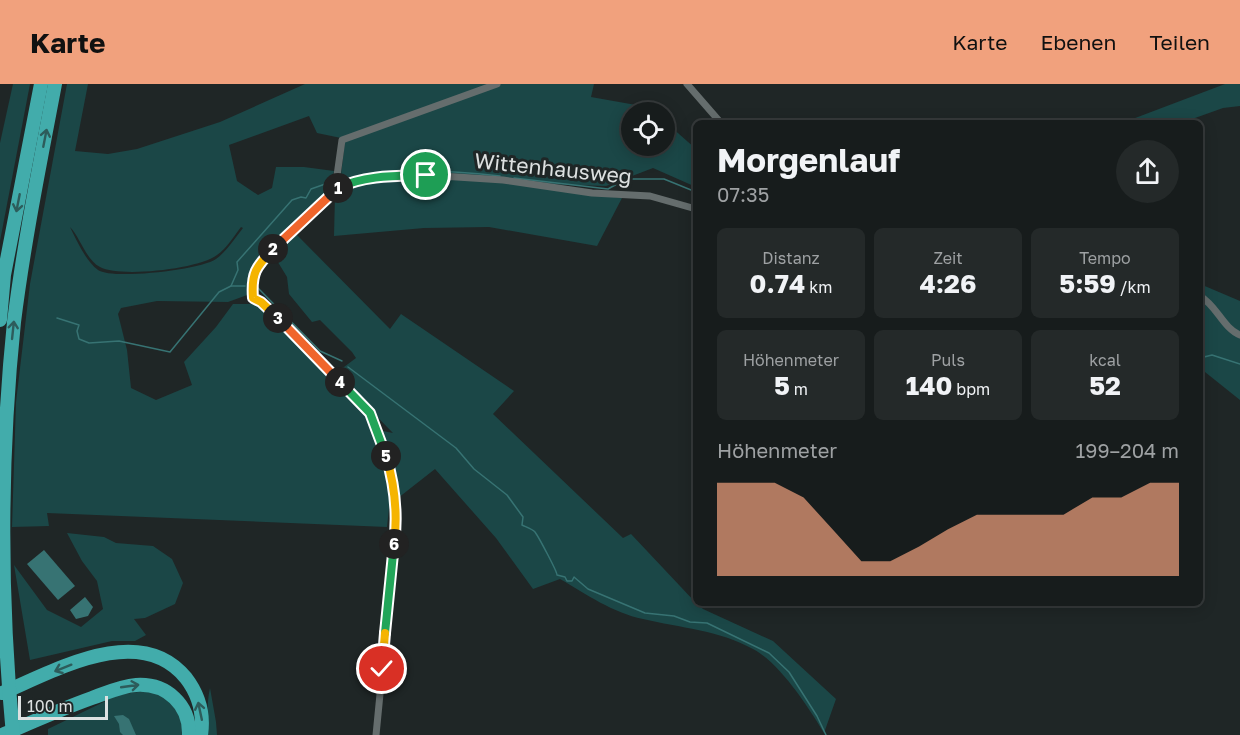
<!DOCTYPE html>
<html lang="de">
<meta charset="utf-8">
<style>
body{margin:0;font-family:"Golos Text",sans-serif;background:#242929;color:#f1f3f6;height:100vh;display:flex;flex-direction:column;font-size:22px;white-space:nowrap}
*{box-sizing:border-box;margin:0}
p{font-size:20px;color:#9ea1a3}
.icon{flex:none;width:33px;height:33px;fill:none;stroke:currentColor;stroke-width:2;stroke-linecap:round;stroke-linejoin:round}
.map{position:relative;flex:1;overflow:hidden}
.sheet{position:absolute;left:693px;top:36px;width:510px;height:486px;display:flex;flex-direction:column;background:#171c1c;border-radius:9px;box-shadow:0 3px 15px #0003,0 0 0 2px #363a3b}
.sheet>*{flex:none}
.tools{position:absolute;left:621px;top:18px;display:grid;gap:12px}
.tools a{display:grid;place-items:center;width:54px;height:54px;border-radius:50%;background:#171c1c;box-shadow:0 3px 15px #0003,0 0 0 2px #363a3b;font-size:30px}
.scale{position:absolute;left:18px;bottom:15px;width:90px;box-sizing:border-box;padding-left:6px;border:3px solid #dde1e1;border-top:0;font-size:16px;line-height:21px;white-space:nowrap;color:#dde1e1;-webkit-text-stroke:4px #1f2626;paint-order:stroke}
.pin{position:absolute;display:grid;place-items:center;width:51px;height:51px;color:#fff;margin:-26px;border:3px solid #fff;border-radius:50%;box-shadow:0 2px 6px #0007}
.km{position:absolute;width:30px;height:30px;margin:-15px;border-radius:50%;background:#222;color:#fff;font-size:16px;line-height:30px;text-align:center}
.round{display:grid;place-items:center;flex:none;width:63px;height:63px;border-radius:32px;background:#242929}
.summary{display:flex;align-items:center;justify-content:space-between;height:102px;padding:0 24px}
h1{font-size:33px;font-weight:700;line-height:45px}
.figures{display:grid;grid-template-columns:repeat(3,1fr);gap:9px;height:102px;padding:6px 24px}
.figures div{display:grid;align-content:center;border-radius:9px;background:#242929;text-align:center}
.figures b{font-size:26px;font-weight:700}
.figures small{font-size:16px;font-weight:400}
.figures p{font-size:16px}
.chart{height:168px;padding:12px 24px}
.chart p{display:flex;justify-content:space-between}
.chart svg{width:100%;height:108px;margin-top:6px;fill:#f1a17d;opacity:.7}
header{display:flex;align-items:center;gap:36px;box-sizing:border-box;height:84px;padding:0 30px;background:#f1a17d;color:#111}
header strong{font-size:28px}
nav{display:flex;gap:33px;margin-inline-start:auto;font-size:21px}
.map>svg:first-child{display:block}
.green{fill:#1b4747;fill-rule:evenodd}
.water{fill:#377373}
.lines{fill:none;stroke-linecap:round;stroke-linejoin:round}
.stream{stroke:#377373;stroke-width:1.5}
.minor{stroke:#656d6d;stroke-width:7}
.motorway{stroke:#42acab;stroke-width:14}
.oneway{stroke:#2d5c5b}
.split-1-casing{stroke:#fff;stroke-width:12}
.split-2-casing{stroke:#fff;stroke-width:12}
.split-3-casing{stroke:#fff;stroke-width:12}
.split-4-casing{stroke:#fff;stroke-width:12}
.split-5-casing{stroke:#fff;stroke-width:12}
.split-6-casing{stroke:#fff;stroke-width:12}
.split-7-casing{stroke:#fff;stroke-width:12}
.split-8-casing{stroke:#fff;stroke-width:12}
.split-1{stroke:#22a559;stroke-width:8}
.split-2{stroke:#f0652b;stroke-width:8}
.split-3{stroke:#f5b400;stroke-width:8}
.split-4{stroke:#f0652b;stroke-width:8}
.split-5{stroke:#22a559;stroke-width:8}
.split-6{stroke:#f5b400;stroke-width:8}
.split-7{stroke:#22a559;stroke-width:8}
.split-8{stroke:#f5b400;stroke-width:8}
.labels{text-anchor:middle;stroke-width:6;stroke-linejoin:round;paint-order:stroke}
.street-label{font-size:21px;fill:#dde1e1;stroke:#1f2626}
</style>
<header>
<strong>Karte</strong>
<nav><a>Karte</a><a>Ebenen</a><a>Teilen</a></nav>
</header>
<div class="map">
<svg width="1240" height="651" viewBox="0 0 1240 651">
<rect width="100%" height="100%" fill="#1f2626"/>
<!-- green -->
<g class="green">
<polygon points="13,0 30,0 0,157 0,59"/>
<path d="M67,0H88L75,67L108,70L137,65L220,38L305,0H492L341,54L317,49L309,32L229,61L237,97L258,111L272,104L276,83H304L334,87L330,105L257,176L249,191L250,210L228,218L157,217L121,224L118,230L127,266L131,304L156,316L192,301L184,278L216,243L233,220H260L377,337L391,405L387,443L47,429L49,442L12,443L16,318L30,200ZM70,143C80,153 86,176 100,183C120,194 199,185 217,171C227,164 234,152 241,143L243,144C235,154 226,168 216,175C200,186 112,196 98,186C85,176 77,157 70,143Z"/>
<polygon points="500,0 594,0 591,13 636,21 634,28 632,28 632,62 664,62 665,40 670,42 696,65 696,103 653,84 606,102 542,100 425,88 382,90 340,99 345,57"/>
<polygon points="1225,0 1240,0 1240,22 1223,24 1181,39 1122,39"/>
<polygon points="426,93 464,94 622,114 597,162 489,143 424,144 334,152 335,111 346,103 361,98"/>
<path d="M295,149L390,245L401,230L514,307L493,330L623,454L631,450L696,519L703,525L773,557L836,615L824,649C809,624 780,579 753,565C719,546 680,544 643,535C613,529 586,510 560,495L533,505L496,454L435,385L398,414L383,347L393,349L331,286L344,283L356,274L352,268L320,236L312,238L289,210L287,193L273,170Z"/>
<polygon points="1200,200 1240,217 1240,316 1200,284"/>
<polygon points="67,449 104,453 116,459 153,462 172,475 183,499 175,520 145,534 134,535 146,551 135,557 112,557 30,576 14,481 47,526 81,543 103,525 97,497 82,477"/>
<path d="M210,604L216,638L217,651H206C209,634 206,621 210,604Z"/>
<path d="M145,607C178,613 177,621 184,651H48V645L118,611Z"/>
</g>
<!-- water -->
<g class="water">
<polygon points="44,466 75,502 58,516 27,480"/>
<polygon points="85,513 93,523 88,532 76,535 70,526"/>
<polygon points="123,631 129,635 136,651 123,651 120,648 119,640 114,632"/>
</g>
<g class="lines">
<!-- stream -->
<g class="stream">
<polyline points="514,94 608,105 626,95 664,95 696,108"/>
<path d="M338,97C392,83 446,86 500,92"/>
<polyline points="231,202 245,202"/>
<polyline points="256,202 320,267 342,277"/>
<polyline points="57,234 79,241 77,247 79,255 89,259 119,257 170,268 219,208 231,202 238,186 237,178 292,116 301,113 306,114 311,105 331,98"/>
<polyline points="1200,274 1212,271 1240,280"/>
<path d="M348,283L456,364L474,385L507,411L523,433L522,441C526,443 532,445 535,448C538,452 557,487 557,491L565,493L567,497H572L574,493L588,505L645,529L674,532L690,538L707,539L769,569L789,588L817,632L826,651"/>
</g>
<!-- minor -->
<g class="minor">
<polyline points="687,0 721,39"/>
<polyline points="335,106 342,56 497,0"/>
<path d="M1200,212C1217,222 1223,244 1240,251"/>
<polyline points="376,651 396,446 396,419 393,394 371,329 266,222 253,214 252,191 261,178 335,106 361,97 385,93 426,91 503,96 592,109 650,112 696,125"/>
</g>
<!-- motorway -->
<g class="motorway">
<polyline points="0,236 4,191 41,0"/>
<path d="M2,609C54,587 140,537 186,594C199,611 204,631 201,651"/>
<path d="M2,651C32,638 61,625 92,614C106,609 121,602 136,601C167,599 190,621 189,651"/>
<path d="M13,651C0,514 0,374 14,238C24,158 40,79 55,0"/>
</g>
</g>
<!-- one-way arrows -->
<defs><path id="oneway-shaft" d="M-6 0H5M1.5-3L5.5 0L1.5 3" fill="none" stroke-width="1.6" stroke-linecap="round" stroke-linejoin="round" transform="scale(1.5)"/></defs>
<g class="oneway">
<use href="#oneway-shaft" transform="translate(45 54) rotate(-79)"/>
<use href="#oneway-shaft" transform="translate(18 119) rotate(101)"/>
<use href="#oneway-shaft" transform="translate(13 246) rotate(-84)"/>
<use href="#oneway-shaft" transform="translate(63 584) rotate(158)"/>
<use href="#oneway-shaft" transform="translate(130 602) rotate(-8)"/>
<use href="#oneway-shaft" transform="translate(200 627) rotate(-102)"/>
</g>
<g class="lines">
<!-- split-1 casing -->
<g class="split-1-casing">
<path id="split-1" d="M338,104C365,91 397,92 426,91"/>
</g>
<!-- split-2 casing -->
<g class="split-2-casing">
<polyline id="split-2" points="273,165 338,104"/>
</g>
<!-- split-3 casing -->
<g class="split-3-casing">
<path id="split-3" d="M273,165C256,183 251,189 253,214L261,218L278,234"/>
</g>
<!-- split-4 casing -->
<g class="split-4-casing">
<polyline id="split-4" points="278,234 340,298"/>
</g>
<!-- split-5 casing -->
<g class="split-5-casing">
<polyline id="split-5" points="340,298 370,329 386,372"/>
</g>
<!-- split-6 casing -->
<g class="split-6-casing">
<path id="split-6" d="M386,372C395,402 398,430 394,460"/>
</g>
<!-- split-7 casing -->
<g class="split-7-casing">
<polyline id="split-7" points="385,549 394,460"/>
</g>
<!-- split-8 casing -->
<g class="split-8-casing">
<polyline id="split-8" points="382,585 385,549"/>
</g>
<!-- split-1 -->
<use href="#split-1" class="split-1"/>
<!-- split-2 -->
<use href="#split-2" class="split-2"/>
<!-- split-3 -->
<use href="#split-3" class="split-3"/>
<!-- split-4 -->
<use href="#split-4" class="split-4"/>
<!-- split-5 -->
<use href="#split-5" class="split-5"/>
<!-- split-6 -->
<use href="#split-6" class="split-6"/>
<!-- split-7 -->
<use href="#split-7" class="split-7"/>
<!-- split-8 -->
<use href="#split-8" class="split-8"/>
</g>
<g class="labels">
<!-- street labels -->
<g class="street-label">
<text transform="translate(553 85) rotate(6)" y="7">Wittenhausweg</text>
</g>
</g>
</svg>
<div class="tools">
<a><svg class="icon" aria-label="locate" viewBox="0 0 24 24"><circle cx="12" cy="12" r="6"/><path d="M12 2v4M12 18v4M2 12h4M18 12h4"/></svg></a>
</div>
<div class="scale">100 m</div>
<div class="pin" style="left:426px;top:91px;background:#1e9e55"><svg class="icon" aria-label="arrive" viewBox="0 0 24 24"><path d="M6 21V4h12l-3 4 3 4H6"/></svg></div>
<div class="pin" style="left:382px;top:585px;background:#d93025"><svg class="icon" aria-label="check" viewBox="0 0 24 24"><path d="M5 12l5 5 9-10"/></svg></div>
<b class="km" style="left:338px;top:104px">1</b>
<b class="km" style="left:273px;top:165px">2</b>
<b class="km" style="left:278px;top:234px">3</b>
<b class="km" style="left:340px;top:298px">4</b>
<b class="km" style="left:386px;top:372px">5</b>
<b class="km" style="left:394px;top:460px">6</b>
<section class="sheet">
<div class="summary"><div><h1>Morgenlauf</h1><p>07:35</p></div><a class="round"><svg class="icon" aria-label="share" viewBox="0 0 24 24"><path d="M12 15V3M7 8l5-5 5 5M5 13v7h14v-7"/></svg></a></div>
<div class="figures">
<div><p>Distanz</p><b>0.74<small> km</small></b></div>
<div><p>Zeit</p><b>4:26</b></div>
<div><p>Tempo</p><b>5:59<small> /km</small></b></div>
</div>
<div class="figures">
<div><p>Höhenmeter</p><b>5<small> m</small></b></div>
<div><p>Puls</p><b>140<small> bpm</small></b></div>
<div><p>kcal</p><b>52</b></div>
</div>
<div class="chart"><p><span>Höhenmeter</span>199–204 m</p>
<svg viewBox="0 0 160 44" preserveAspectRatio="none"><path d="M0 44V6L10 6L20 6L30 12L40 25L50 38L60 38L70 32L80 25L90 19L100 19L110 19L120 19L130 12L140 12L150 6L160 6V44z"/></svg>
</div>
</section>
</div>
